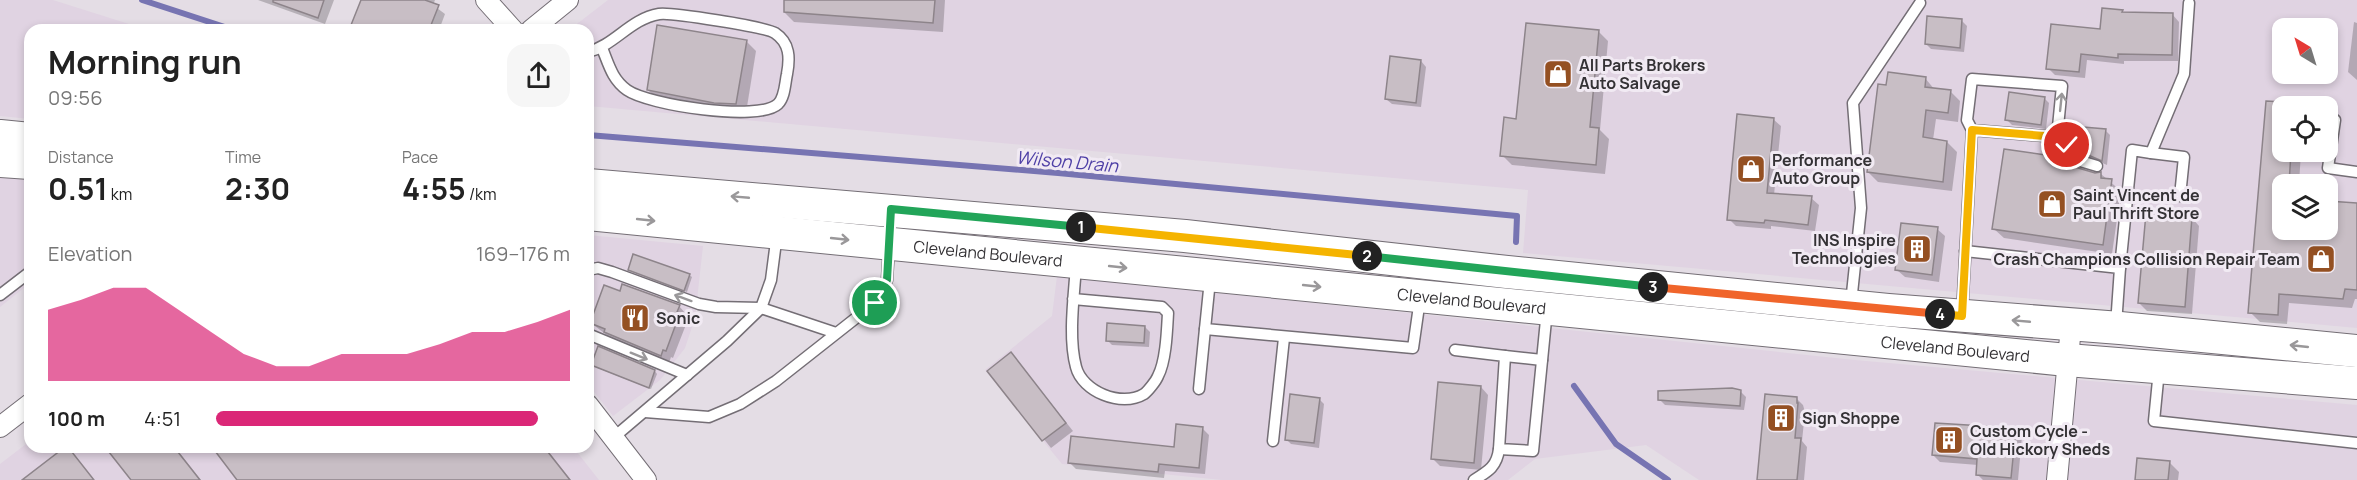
<!DOCTYPE html>
<meta charset="utf-8">
<style>
body{margin:0;font-family:Manrope,sans-serif;background:#f6f6f6;color:#222;height:100vh;display:flex;flex-direction:column;font-size:22px;white-space:nowrap}
*{box-sizing:border-box;margin:0}
p{font-size:20px;color:#767676}
.icon{flex:none;width:33px;height:33px;fill:none;stroke:currentColor;stroke-width:2;stroke-linecap:round;stroke-linejoin:round}
.map{position:relative;flex:1;overflow:hidden}
.side{position:absolute;left:24px;top:24px;width:570px;height:429px;display:flex;flex-direction:column;background:#fff;border-radius:18px;box-shadow:0 3px 9px #0003}
.side>*{flex:none}
.needle{width:39px;rotate:322deg}
.buttons{position:absolute;left:2272px;top:18px;display:grid;gap:12px}
.buttons a{display:grid;place-items:center;width:66px;height:66px;border-radius:12px;background:#fff;box-shadow:0 3px 9px #0003;font-size:30px}
.pin{position:absolute;display:grid;place-items:center;width:51px;height:51px;color:#fff;margin:-26px;border:3px solid #fff;border-radius:50%;box-shadow:0 2px 6px #0007}
.km{position:absolute;width:30px;height:30px;margin:-15px;border-radius:50%;background:#222;color:#fff;font-size:16px;line-height:30px;text-align:center}
.round{display:grid;place-items:center;flex:none;width:63px;height:63px;border-radius:18px;background:#f6f6f6}
.head{display:flex;align-items:center;justify-content:space-between;height:102px;padding:0 24px}
h1{font-size:33px;font-weight:700;line-height:45px}
.metrics{display:grid;grid-template-columns:repeat(3,1fr);gap:9px;height:102px;padding:6px 24px}
.metrics div{display:grid;align-content:center}
.metrics b{font-size:30px;font-weight:700}
.metrics small{font-size:16px;font-weight:400}
.metrics p{font-size:16px}
.chart{height:168px;padding:12px 24px}
.chart p{display:flex;justify-content:space-between}
.chart svg{width:100%;height:108px;margin-top:6px;fill:#db2777;opacity:.7}
ul{padding:0 24px;list-style:none;font-size:20px}
li{display:grid;grid-template-columns:96px 72px 1fr;align-items:center;height:45px}
li i{height:15px;border-radius:8px;background:#db2777}
.map>svg:first-child{display:block}
.built{fill:#e0d3e2;fill-rule:evenodd}
.shadow{fill:#0003}
.lines{fill:none;stroke-linecap:round;stroke-linejoin:round}
.stream{stroke:#7774b2;stroke-width:6}
.building{fill:#c8bec5;stroke:#8d848a;stroke-width:1.5}
.lane-casing{stroke:#746e75;stroke-width:13}
.street-casing{stroke:#746e75;stroke-width:22}
.primary-casing{stroke:#746e75;stroke-width:34}
.lane{stroke:#fff;stroke-width:10}
.street{stroke:#fff;stroke-width:20}
.primary{stroke:#fff;stroke-width:32}
.oneway{stroke:#9a989a}
.split-1-casing{stroke:#fff;stroke-width:12}
.split-2-casing{stroke:#fff;stroke-width:12}
.split-3-casing{stroke:#fff;stroke-width:12}
.split-4-casing{stroke:#fff;stroke-width:12}
.split-5-casing{stroke:#fff;stroke-width:12}
.split-1{stroke:#22a559;stroke-width:8}
.split-2{stroke:#f5b400;stroke-width:8}
.split-3{stroke:#22a559;stroke-width:8}
.split-4{stroke:#f0652b;stroke-width:8}
.split-5{stroke:#f5b400;stroke-width:8}
.labels{text-anchor:middle;stroke-width:6;stroke-linejoin:round;paint-order:stroke}
.poi-label{font-size:16px;font-weight:bold;fill:#343235;stroke:#f1eaf3;text-anchor:start}
.street-label{font-size:16px;fill:#343235;stroke:#f1eaf3}
.water-label{font-size:18px;font-style:italic;fill:#4f40a6;stroke:#f1eaf3}
</style>
<div class="map">
<svg width="2357" height="480" viewBox="0 0 2357 480">
<rect width="100%" height="100%" fill="#e4dde5"/>
<!-- built -->
<g class="built">
<polygon points="0,0 53,0 148,30 30,30 30,119 0,116"/>
<path d="M608,0H2357V328L1523,253L1528,190L588,106V30H569ZM2283,28H2328V74H2283ZM2283,106H2328V152H2283ZM2283,184H2328V230H2283Z"/>
<polygon points="0,177 30,179 30,283 0,307"/>
<polygon points="588,235 703,246 695,318 685,348 660,380 613,416 588,384"/>
<polygon points="1057,276 1855,360 2357,405 2357,480 1699,480 1646,445 1535,459 1508,480 1222,480 1062,464 985,370 1052,316"/>
<polygon points="30,441 30,447 573,447 599,480 0,480 0,464"/>
</g>
<!-- shadow -->
<g class="shadow">
<polygon points="258,0 334,0 325,24"/>
<polygon points="363,0 435,0 433,5 445,14 439,30 358,30 353,25"/>
<polygon points="785,0 945,0 943,32 794,22 784,12"/>
<polygon points="2122,11 2124,14 2172,14 2179,22 2178,61 2124,61 2124,64 2087,60 2085,78 2055,75 2048,68 2101,31"/>
<polygon points="1962,21 1967,26 1964,52 1931,49 1926,44"/>
<polygon points="2354,22 2357,23 2357,80 2348,72"/>
<polygon points="1598,31 1608,41 1600,130 1609,139 1605,174 1512,165 1502,155 1518,120"/>
<polygon points="746,41 756,51 746,113 658,100 648,90"/>
<polygon points="1421,61 1426,67 1421,107 1392,104 1386,99"/>
<polygon points="1925,78 1935,90 1950,91 1960,101 1958,122 1936,119 1933,140 1947,142 1957,152 1952,191 1878,182 1868,172 1888,87"/>
<polygon points="2044,98 2049,103 2046,129 2012,125 2007,120"/>
<polygon points="2267,103 2296,106 2283,106 2283,152 2301,152 2299,184 2283,184 2283,230 2328,230 2328,203 2357,205 2357,299 2355,299 2352,308 2289,303 2287,324 2260,322 2250,312"/>
<polygon points="1773,119 1781,126 1774,195 1811,198 1819,205 1815,231 1771,226 1771,229 1736,226 1729,219"/>
<polygon points="2105,130 2110,135 2107,165 2088,157 2083,152"/>
<polygon points="2076,169 2095,175 2101,174 2121,191 2112,254 2004,238 1994,229"/>
<polygon points="2192,218 2199,226 2192,314 2147,311 2139,303"/>
<polygon points="1937,229 1945,236 1939,282 1905,277 1897,270"/>
<polygon points="629,269 689,275 692,277 687,292"/>
<polygon points="621,292 679,306 686,314 684,319 687,322 673,358 671,357 669,363 613,340 591,323"/>
<polygon points="1145,327 1150,332 1149,347 1112,345 1107,340"/>
<polygon points="599,348 655,371 657,374 651,389 595,367 593,365"/>
<polygon points="1018,362 1073,431 1051,448 989,371"/>
<polygon points="1481,387 1488,395 1481,470 1440,466 1432,458"/>
<polygon points="1741,392 1746,397 1744,410 1665,405 1660,400"/>
<polygon points="1796,398 1803,405 1805,412 1802,441 1807,447 1804,480 1758,480"/>
<polygon points="1319,399 1324,404 1319,448 1291,444 1286,439"/>
<polygon points="1202,428 1209,435 1205,474 1165,471 1164,478 1076,469 1069,462 1175,449"/>
<polygon points="2015,429 2022,436 2018,480 1983,480 1977,474 1978,465 1940,462 1933,455"/>
<polygon points="107,447 175,447 201,480 133,480"/>
<polygon points="213,447 545,447 571,480 239,480"/>
<polygon points="2169,462 2179,472 2178,480 2137,480"/>
</g>
<g class="lines">
<!-- stream -->
<g class="stream">
<polyline points="142,0 234,30"/>
<polyline points="588,135 1058,173 1517,216 1516,242"/>
<polyline points="1574,386 1616,444 1668,480"/>
</g>
</g>
<!-- building -->
<g class="building">
<polygon points="273,0 324,0 318,18 273,2"/>
<polygon points="361,0 425,0 439,5 429,30 364,30 351,25"/>
<polygon points="784,0 935,0 933,23 784,12"/>
<polygon points="2102,8 2123,10 2122,12 2173,13 2172,55 2118,54 2118,58 2081,54 2079,72 2046,69 2051,24 2100,29"/>
<polygon points="1927,16 1962,19 1960,48 1925,44"/>
<polygon points="1526,23 1599,30 1590,127 1599,128 1596,165 1500,156 1504,117 1516,119"/>
<polygon points="657,25 747,40 736,104 714,103 647,90"/>
<polygon points="1390,56 1421,60 1416,103 1385,99"/>
<polygon points="1888,72 1926,77 1925,87 1951,90 1948,113 1926,110 1923,137 1947,141 1943,182 1867,172 1878,84 1886,85"/>
<polygon points="2009,92 2045,97 2041,125 2005,120"/>
<polygon points="2266,101 2283,102 2283,152 2291,152 2289,184 2283,184 2283,230 2328,230 2328,201 2357,203 2357,290 2345,289 2343,299 2279,294 2278,315 2248,313"/>
<polygon points="1737,114 1774,118 1767,193 1812,196 1808,225 1765,220 1764,223 1727,220"/>
<polygon points="2083,127 2106,129 2102,161 2081,152"/>
<polygon points="2004,149 2066,158 2075,167 2095,173 2101,172 2101,178 2112,179 2103,245 1992,229"/>
<polygon points="2146,213 2192,217 2185,307 2138,303"/>
<polygon points="1901,223 1938,227 1932,275 1895,270"/>
<polygon points="633,254 690,274 684,291 628,270"/>
<polygon points="622,284 680,305 677,312 680,313 666,351 663,350 661,356 604,332 605,329 590,323 604,285 620,291"/>
<polygon points="1107,323 1145,326 1144,343 1106,341"/>
<polygon points="598,346 655,370 649,388 591,365"/>
<polygon points="1011,352 1066,423 1042,441 987,371"/>
<polygon points="1438,382 1481,386 1474,463 1431,459"/>
<polygon points="1732,388 1741,390 1740,406 1658,400 1658,391"/>
<polygon points="1290,394 1320,398 1314,443 1285,440"/>
<polygon points="1765,394 1797,397 1797,403 1798,403 1795,438 1801,438 1797,480 1757,480"/>
<polygon points="1935,423 2016,428 2011,478 1976,475 1977,459 1932,455"/>
<polygon points="1176,424 1203,427 1199,468 1159,464 1158,472 1068,463 1071,436 1174,447"/>
<polygon points="65,447 68,447 94,480 22,480"/>
<polygon points="105,447 174,447 200,480 131,480"/>
<polygon points="212,447 544,447 570,480 237,480"/>
<polygon points="2137,458 2170,461 2168,480 2135,480"/>
</g>
<g class="lines">
<!-- lane casing -->
<g class="lane-casing">
<g id="lane">
<path d="M588,52C615,45 630,19 659,14C670,12 766,27 775,33C790,43 790,58 787,74C785,83 785,97 778,104C759,122 648,105 627,90C612,79 609,65 602,48"/>
<polyline points="2335,120 2328,168 2357,172"/>
<polyline points="2057,137 2067,145 2077,160 2097,166"/>
<polyline points="2151,153 2184,157 2180,196"/>
<polyline points="1965,251 2120,268 2116,325"/>
<polyline points="2120,268 2132,150 2151,153 2184,74 2189,3"/>
<polyline points="588,270 598,268 612,272 699,304 716,307 761,308 836,333"/>
<polyline points="1210,280 1205,329 1413,348 1420,299"/>
<polyline points="0,295 30,272"/>
<path d="M1073,299L1162,307L1168,313C1167,331 1166,361 1158,376C1156,381 1148,391 1144,394C1121,408 1082,391 1076,367C1068,338 1074,296 1076,266"/>
<polyline points="1851,303 1861,208 1853,103 1920,3"/>
<polyline points="1962,314 1972,130 1967,120 1972,79 2062,86 2057,137 1972,130"/>
<polyline points="588,334 687,375"/>
<polyline points="1455,350 1505,356 1499,449 1533,451 1547,310"/>
<polyline points="1505,356 1542,360"/>
<polyline points="2159,370 2154,421 2357,443"/>
<polyline points="1199,389 1205,329"/>
<polyline points="645,412 709,417 740,404 776,381 875,303 887,280 889,247"/>
<polyline points="613,438 727,341 761,308 771,280 777,234"/>
<polyline points="1273,441 1284,338"/>
<path d="M1474,480C1489,471 1497,466 1499,449"/>
</g>
</g>
<!-- street casing -->
<g class="street-casing">
<g id="street">
<polyline points="486,0 513,30"/>
<polyline points="531,30 568,0"/>
<polyline points="588,405 646,480"/>
<polyline points="0,427 30,404"/>
<polyline points="2057,480 2071,326"/>
</g>
</g>
<!-- primary casing -->
<g class="primary-casing">
<g id="primary">
<polyline points="0,136 30,139"/>
<polyline points="0,161 30,163"/>
<polyline points="588,185 1185,236 1507,272 1888,310 2120,328 2357,351"/>
<path id="s1" d="M588,214L2067,360L2357,383"/>
</g>
</g>
<!-- lane -->
<use href="#lane" class="lane"/>
<!-- street -->
<use href="#street" class="street"/>
<!-- primary -->
<use href="#primary" class="primary"/>
</g>
<!-- one-way arrows -->
<defs><path id="oneway-shaft" d="M-6 0H5M1.5-3L5.5 0L1.5 3" fill="none" stroke-width="1.6" stroke-linecap="round" stroke-linejoin="round" transform="scale(1.5)"/></defs>
<g class="oneway">
<use href="#oneway-shaft" transform="translate(2061 102) rotate(-84)"/>
<use href="#oneway-shaft" transform="translate(740 197) rotate(-175)"/>
<use href="#oneway-shaft" transform="translate(646 220) rotate(6)"/>
<use href="#oneway-shaft" transform="translate(840 239) rotate(6)"/>
<use href="#oneway-shaft" transform="translate(1118 267) rotate(6)"/>
<use href="#oneway-shaft" transform="translate(1312 286) rotate(6)"/>
<use href="#oneway-shaft" transform="translate(683 298) rotate(-160)"/>
<use href="#oneway-shaft" transform="translate(2021 321) rotate(-175)"/>
<use href="#oneway-shaft" transform="translate(2299 346) rotate(-174)"/>
<use href="#oneway-shaft" transform="translate(639 356) rotate(22)"/>
</g>
<g class="lines">
<!-- split-1 casing -->
<g class="split-1-casing">
<polyline id="split-1" points="875,303 887,280 891,209 1081,227"/>
</g>
<!-- split-2 casing -->
<g class="split-2-casing">
<polyline id="split-2" points="1081,227 1367,256"/>
</g>
<!-- split-3 casing -->
<g class="split-3-casing">
<polyline id="split-3" points="1367,256 1653,287"/>
</g>
<!-- split-4 casing -->
<g class="split-4-casing">
<polyline id="split-4" points="1653,287 1940,314"/>
</g>
<!-- split-5 casing -->
<g class="split-5-casing">
<polyline id="split-5" points="1940,314 1962,316 1972,130 2057,137 2067,145"/>
</g>
<!-- split-1 -->
<use href="#split-1" class="split-1"/>
<!-- split-2 -->
<use href="#split-2" class="split-2"/>
<!-- split-3 -->
<use href="#split-3" class="split-3"/>
<!-- split-4 -->
<use href="#split-4" class="split-4"/>
<!-- split-5 -->
<use href="#split-5" class="split-5"/>
</g>
<!-- icons -->
<defs>
<g id="shop-square" transform="scale(1.5)"><rect x="-9" y="-9" width="18" height="18" rx="4" fill="#945022" stroke="#f1eaf3"/><path d="M-5-2.5h2.3a2.7 3.5 0 0 1 5.4 0H5L5.5 6h-11ZM-1.5-2.5h3a1.5 2.3 0 0 0-3 0Z" fill="#fff"/></g>
<g id="building-square" transform="scale(1.5)"><rect x="-9" y="-9" width="18" height="18" rx="4" fill="#945022" stroke="#f1eaf3"/><path d="M-4-6H4V6H1V3H-1V6H-4ZM-2.5-4.3h1.7v1.8h-1.7ZM.8-4.3h1.7v1.8H.8ZM-2.5-1h1.7V.8h-1.7ZM.8-1h1.7V.8H.8Z" fill="#fff"/></g>
<g id="restaurant-square" transform="scale(1.5)"><rect x="-9" y="-9" width="18" height="18" rx="4" fill="#945022" stroke="#f1eaf3"/><path d="M-5-6h1v4h1v-4h1v4h1v-4h1v5L-1.5 .5V6h-2V.5L-5-1ZM5-6V6H3V1.5H1.5Q1.5-4 5-6Z" fill="#fff"/></g>
</defs>
<g fill-rule="evenodd">
<use href="#shop-square" x="1558" y="74"/>
<use href="#shop-square" x="1751" y="169"/>
<use href="#shop-square" x="2052" y="204"/>
<use href="#building-square" x="1917" y="249"/>
<use href="#shop-square" x="2321" y="259"/>
<use href="#restaurant-square" x="635" y="318"/>
<use href="#building-square" x="1781" y="418"/>
<use href="#building-square" x="1949" y="440"/>
</g>
<g class="labels">
<!-- poi labels -->
<g class="poi-label">
<text x="1579" y="71">All Parts Brokers<tspan x="1579" dy="18">Auto Salvage</tspan></text>
<text x="1772" y="166">Performance<tspan x="1772" dy="18">Auto Group</tspan></text>
<text x="2073" y="201">Saint Vincent de<tspan x="2073" dy="18">Paul Thrift Store</tspan></text>
<text x="1896" y="246" text-anchor="end">INS Inspire<tspan x="1896" dy="18">Technologies</tspan></text>
<text x="2300" y="265" text-anchor="end">Crash Champions Collision Repair Team</text>
<text x="656" y="324">Sonic</text>
<text x="1802" y="424">Sign Shoppe</text>
<text x="1970" y="437">Custom Cycle -<tspan x="1970" dy="18">Old Hickory Sheds</tspan></text>
</g>
<!-- street labels -->
<g class="street-label">
<text dy="6" stroke="none"><textPath href="#s1" startOffset="402">Cleveland Boulevard</textPath></text>
<text dy="6" stroke="none"><textPath href="#s1" startOffset="888">Cleveland Boulevard</textPath></text>
<text dy="6" stroke="none"><textPath href="#s1" startOffset="1374">Cleveland Boulevard</textPath></text>
</g>
<!-- water labels -->
<g class="water-label">
<text transform="translate(1067 162) rotate(5)" y="6">Wilson Drain</text>
</g>
</g>
</svg>
<div class="buttons">
<a><svg class="needle" viewBox="-14 -14 28 28"><path d="M0-13l5 13h-10z" fill="#e53935"/><path d="M0 13l5-13h-10z" fill="#767676"/></svg></a>
<a><svg class="icon" aria-label="locate" viewBox="0 0 24 24"><circle cx="12" cy="12" r="6"/><path d="M12 2v4M12 18v4M2 12h4M18 12h4"/></svg></a>
<a><svg class="icon" aria-label="layers" viewBox="0 0 24 24"><path d="M12 4l9 5-9 5-9-5zM3 14l9 5 9-5"/></svg></a>
</div>
<div class="pin" style="left:875px;top:303px;background:#1e9e55"><svg class="icon" aria-label="arrive" viewBox="0 0 24 24"><path d="M6 21V4h12l-3 4 3 4H6"/></svg></div>
<div class="pin" style="left:2067px;top:145px;background:#d93025"><svg class="icon" aria-label="check" viewBox="0 0 24 24"><path d="M5 12l5 5 9-10"/></svg></div>
<b class="km" style="left:1081px;top:227px">1</b>
<b class="km" style="left:1367px;top:256px">2</b>
<b class="km" style="left:1653px;top:287px">3</b>
<b class="km" style="left:1940px;top:314px">4</b>
<section class="side">
<div class="head"><div><h1>Morning run</h1><p>09:56</p></div><a class="round"><svg class="icon" aria-label="share" viewBox="0 0 24 24"><path d="M12 15V3M7 8l5-5 5 5M5 13v7h14v-7"/></svg></a></div>
<div class="metrics">
<div><p>Distance</p><b>0.51<small> km</small></b></div>
<div><p>Time</p><b>2:30</b></div>
<div><p>Pace</p><b>4:55<small> /km</small></b></div>
</div>
<div class="chart"><p><span>Elevation</span>169–176 m</p>
<svg viewBox="0 0 160 44" preserveAspectRatio="none"><path d="M0 44V15L10 11L20 6L30 6L40 15L50 24L60 33L70 38L80 38L90 33L100 33L110 33L120 29L130 24L140 24L150 20L160 15V44z"/></svg>
</div>
<ul>
<li><b>100 m</b>4:51<i style="width:91%"></i></li>
</ul>
</section>
</div>
